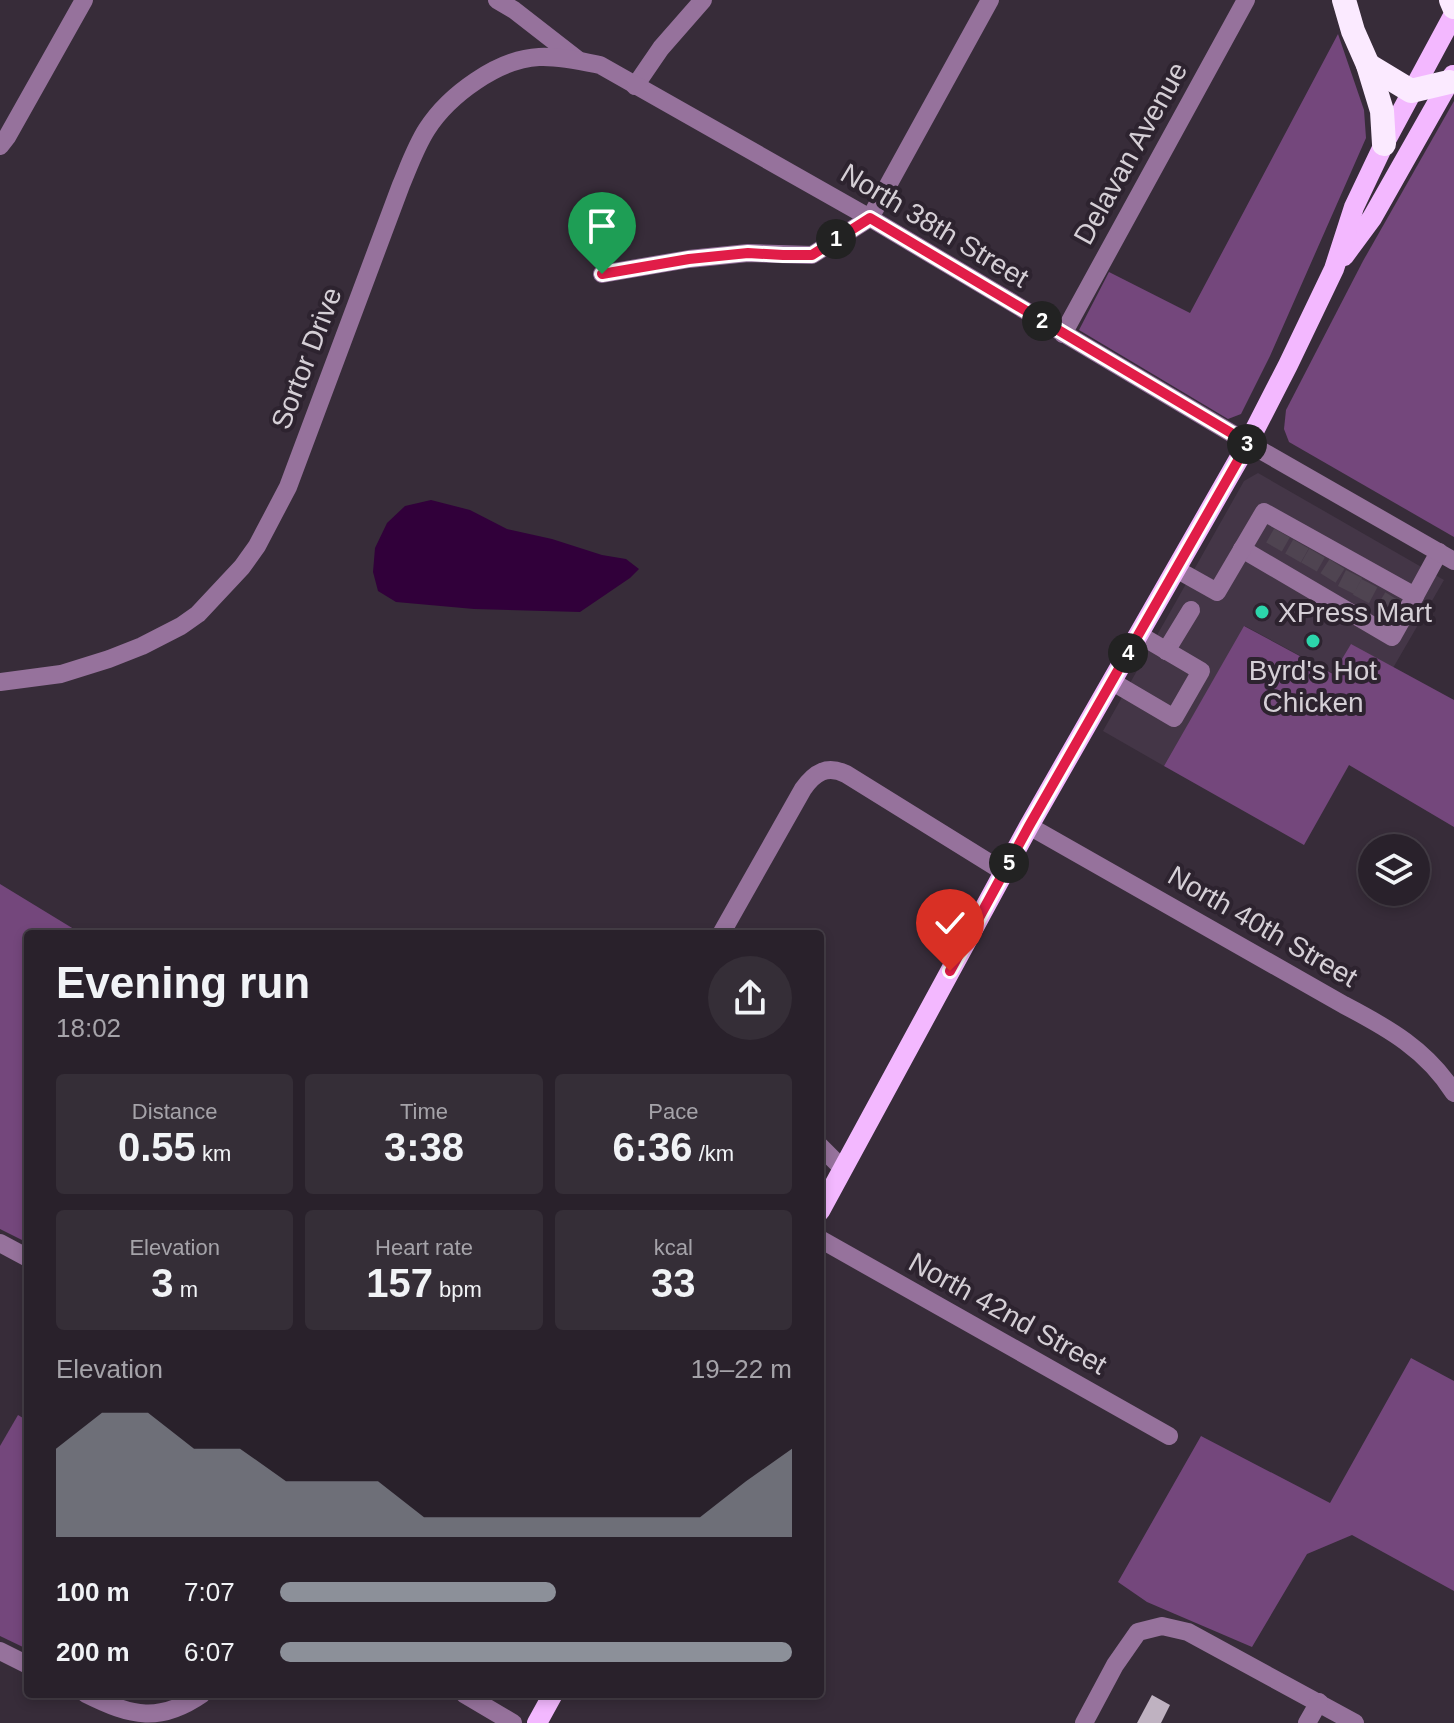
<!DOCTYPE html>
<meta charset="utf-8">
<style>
body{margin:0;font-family:Helvetica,sans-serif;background:#352e37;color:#f1f3f6;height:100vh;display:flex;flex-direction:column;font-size:30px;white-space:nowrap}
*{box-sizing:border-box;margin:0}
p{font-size:26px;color:#a5a3a9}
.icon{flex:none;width:44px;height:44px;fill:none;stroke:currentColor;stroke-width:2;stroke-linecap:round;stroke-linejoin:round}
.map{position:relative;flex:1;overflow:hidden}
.panel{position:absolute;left:24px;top:930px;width:800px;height:768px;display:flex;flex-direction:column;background:#29212b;border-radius:8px;box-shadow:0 4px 12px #0003,0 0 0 2px #453e47}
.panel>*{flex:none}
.fabs{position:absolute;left:1358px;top:834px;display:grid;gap:16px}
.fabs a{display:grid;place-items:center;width:72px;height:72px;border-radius:50%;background:#29212b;box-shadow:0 4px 12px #0003,0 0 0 2px #453e47;font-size:40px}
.pin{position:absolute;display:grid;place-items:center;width:68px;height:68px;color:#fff;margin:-82px -34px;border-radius:50% 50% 50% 0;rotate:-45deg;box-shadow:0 0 8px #0007}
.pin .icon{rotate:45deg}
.km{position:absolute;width:40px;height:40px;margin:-20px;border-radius:50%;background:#222;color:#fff;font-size:22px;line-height:40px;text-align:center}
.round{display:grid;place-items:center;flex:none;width:84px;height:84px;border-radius:42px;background:#352e37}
.overview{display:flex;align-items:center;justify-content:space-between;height:136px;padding:0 32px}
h1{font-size:44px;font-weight:700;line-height:60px}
.metrics{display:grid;grid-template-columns:repeat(3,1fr);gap:12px;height:136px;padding:8px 32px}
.metrics div{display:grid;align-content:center;border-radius:8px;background:#352e37;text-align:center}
.metrics b{font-size:40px;font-weight:700}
.metrics small{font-size:22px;font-weight:400}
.metrics p{font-size:22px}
.chart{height:224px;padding:16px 32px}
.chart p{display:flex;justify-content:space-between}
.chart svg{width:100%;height:144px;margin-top:8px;fill:#8c9099;opacity:.7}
ul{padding:0 32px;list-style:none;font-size:26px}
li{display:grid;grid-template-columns:128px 96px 1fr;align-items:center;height:60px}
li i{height:20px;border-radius:10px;background:#8c9099}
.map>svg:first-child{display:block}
.built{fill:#443647}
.green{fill:#74477c}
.water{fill:#31003a}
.building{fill:#bfb2c1}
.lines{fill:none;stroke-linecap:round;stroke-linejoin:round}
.minor-tunnel{stroke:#4f4451;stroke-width:18;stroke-dasharray:18 9;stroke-linecap:butt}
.minor{stroke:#96729c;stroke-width:18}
.major{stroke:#f3b8ff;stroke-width:20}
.highway{stroke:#fbeaff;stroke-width:24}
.route-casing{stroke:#fff;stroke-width:16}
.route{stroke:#e11d48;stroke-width:10}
.poi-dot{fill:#2cd5ab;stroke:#2d232f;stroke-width:3}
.labels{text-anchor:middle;stroke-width:8;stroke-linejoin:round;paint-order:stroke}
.street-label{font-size:28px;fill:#d5cfd6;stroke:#2d232f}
.poi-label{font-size:28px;fill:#d5cfd6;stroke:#2d232f;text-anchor:start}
</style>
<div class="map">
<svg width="1454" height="1723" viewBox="0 0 1454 1723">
<rect width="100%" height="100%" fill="#372c39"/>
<!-- built -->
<polygon class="built" points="1258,473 1444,580 1393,668 1351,645 1334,674 1245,626 1164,766 1103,731 1244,481"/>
<!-- green -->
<g class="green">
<polygon points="1338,34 1364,110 1366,138 1270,356 1241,414 1228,419 1079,330 1109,272 1190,313"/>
<polygon points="1454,101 1454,537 1289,442 1284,429 1286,410 1363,261"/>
<polygon points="1244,626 1333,674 1351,644 1454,700 1454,827 1349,765 1304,845 1164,766"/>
<polygon points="0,884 82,934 28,934 28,1243 0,1229"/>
<polygon points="1411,1358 1454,1381 1454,1591 1352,1535 1307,1554 1252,1647 1147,1602 1118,1582 1201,1436 1330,1503"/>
<polygon points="18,1415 28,1421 28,1644 25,1648 0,1636 0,1446"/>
</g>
<!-- water -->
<polygon class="water" points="431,500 470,510 507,529 552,539 602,555 626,559 639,569 630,578 580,612 474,609 396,602 378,591 373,572 375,548 387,523 405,506"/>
<!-- building -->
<polygon class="building" points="1152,1695 1170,1705 1161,1723 1137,1723"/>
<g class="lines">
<!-- minor-tunnel -->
<g class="minor-tunnel">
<polyline points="1274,547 1282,533"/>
<polyline points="1293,558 1301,544"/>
<polyline points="1309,567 1317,553"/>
<polyline points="1328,578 1337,564"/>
<polyline points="1346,590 1354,574"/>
<polyline points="1361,599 1370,582"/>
<polyline points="1384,612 1393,597"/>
</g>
<!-- minor -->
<g class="minor">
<polyline points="497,0 514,10 577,59"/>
<polyline points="635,86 661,48 703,0"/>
<polyline points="0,146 7,137 84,0"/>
<polyline points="602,274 689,259 748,253 812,255 870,218 990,0"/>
<polyline points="1063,334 1246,0"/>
<polyline points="1242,549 1392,637 1415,596"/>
<polyline points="1176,569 1217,592 1264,512 1415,596 1439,552"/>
<polyline points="1166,651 1191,610"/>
<polyline points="1111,681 1174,718 1201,671 1138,634"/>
<path d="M0,682L61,674L109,659L142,646L181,626L198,614L242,567L257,546L288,487L401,185C409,166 416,146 427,129C449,95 498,59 539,57C559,56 581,61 600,65L870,218L1248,443L1454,561"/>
<path d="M1029,826L1344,1005C1388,1028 1427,1050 1454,1093"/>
<path d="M721,934L803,789C815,772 827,765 846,774L1004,872"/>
<polyline points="820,1146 843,1169"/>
<polyline points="820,1239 1169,1436"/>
<polyline points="0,1243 28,1258"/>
<polyline points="0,1651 28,1665"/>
<path d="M86,1694C132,1717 160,1723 202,1694"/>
<polyline points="464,1694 513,1723"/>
<polyline points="1084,1723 1115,1665 1138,1632 1162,1626 1188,1632 1355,1723"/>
<polyline points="1307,1723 1319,1702"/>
</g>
<!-- major -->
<g class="major">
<polyline points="1344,256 1372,218 1453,75"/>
<polyline points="820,1211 1029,826 1248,443 1288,365 1334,269 1354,207 1384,144 1454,14"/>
<polyline points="537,1723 553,1694"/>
</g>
<!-- highway -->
<g class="highway">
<polyline points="1344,0 1353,31 1368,65 1382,111 1384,144"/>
<polyline points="1451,0 1454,7"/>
<polyline points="1368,65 1411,91 1449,82"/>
</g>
</g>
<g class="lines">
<!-- route casing -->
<g class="route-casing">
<polyline id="route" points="602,274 689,259 748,253 783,255 812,255 870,218 1248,443 1029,826 950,971"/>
</g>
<!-- route -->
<use href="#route" class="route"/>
</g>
<!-- markers -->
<g class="poi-dot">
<circle cx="1262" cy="612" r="8"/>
<circle cx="1313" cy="641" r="8"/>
</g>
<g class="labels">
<!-- street labels -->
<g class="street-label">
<text transform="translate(1130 153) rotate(-61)" y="10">Delavan Avenue</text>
<text transform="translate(935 225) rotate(31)" y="10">North 38th Street</text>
<text transform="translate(306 358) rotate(-69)" y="10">Sortor Drive</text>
<text transform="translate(1263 926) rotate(30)" y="10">North 40th Street</text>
<text transform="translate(1008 1313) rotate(29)" y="10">North 42nd Street</text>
</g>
<!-- poi labels -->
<g class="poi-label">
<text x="1278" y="622">XPress Mart</text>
<text x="1313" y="680" text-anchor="middle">Byrd's Hot<tspan x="1313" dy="32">Chicken</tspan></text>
</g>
</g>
</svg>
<div class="fabs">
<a><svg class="icon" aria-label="layers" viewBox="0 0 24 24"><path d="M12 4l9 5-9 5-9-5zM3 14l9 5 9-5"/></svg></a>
</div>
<div class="pin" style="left:602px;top:274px;background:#1e9e55"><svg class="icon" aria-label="arrive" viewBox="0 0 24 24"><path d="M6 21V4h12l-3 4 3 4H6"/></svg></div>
<div class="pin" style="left:950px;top:971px;background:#d93025"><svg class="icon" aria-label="check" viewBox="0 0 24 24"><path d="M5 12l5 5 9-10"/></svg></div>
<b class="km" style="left:836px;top:239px">1</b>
<b class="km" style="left:1042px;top:321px">2</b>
<b class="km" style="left:1247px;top:444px">3</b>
<b class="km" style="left:1128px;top:653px">4</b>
<b class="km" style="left:1009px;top:863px">5</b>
<section class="panel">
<div class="overview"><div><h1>Evening run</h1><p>18:02</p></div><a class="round"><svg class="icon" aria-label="share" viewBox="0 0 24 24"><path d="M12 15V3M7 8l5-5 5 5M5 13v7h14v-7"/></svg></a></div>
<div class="metrics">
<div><p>Distance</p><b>0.55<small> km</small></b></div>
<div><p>Time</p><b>3:38</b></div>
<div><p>Pace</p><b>6:36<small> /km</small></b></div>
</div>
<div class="metrics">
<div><p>Elevation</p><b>3<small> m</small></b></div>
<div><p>Heart rate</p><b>157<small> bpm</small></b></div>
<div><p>kcal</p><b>33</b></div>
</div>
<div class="chart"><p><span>Elevation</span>19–22 m</p>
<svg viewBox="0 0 160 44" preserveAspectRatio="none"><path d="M0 44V17L10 6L20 6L30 17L40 17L50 27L60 27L70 27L80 38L90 38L100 38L110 38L120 38L130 38L140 38L150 27L160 17V44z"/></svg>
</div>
<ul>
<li><b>100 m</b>7:07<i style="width:54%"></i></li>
<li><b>200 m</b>6:07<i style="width:100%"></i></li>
</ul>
</section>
</div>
